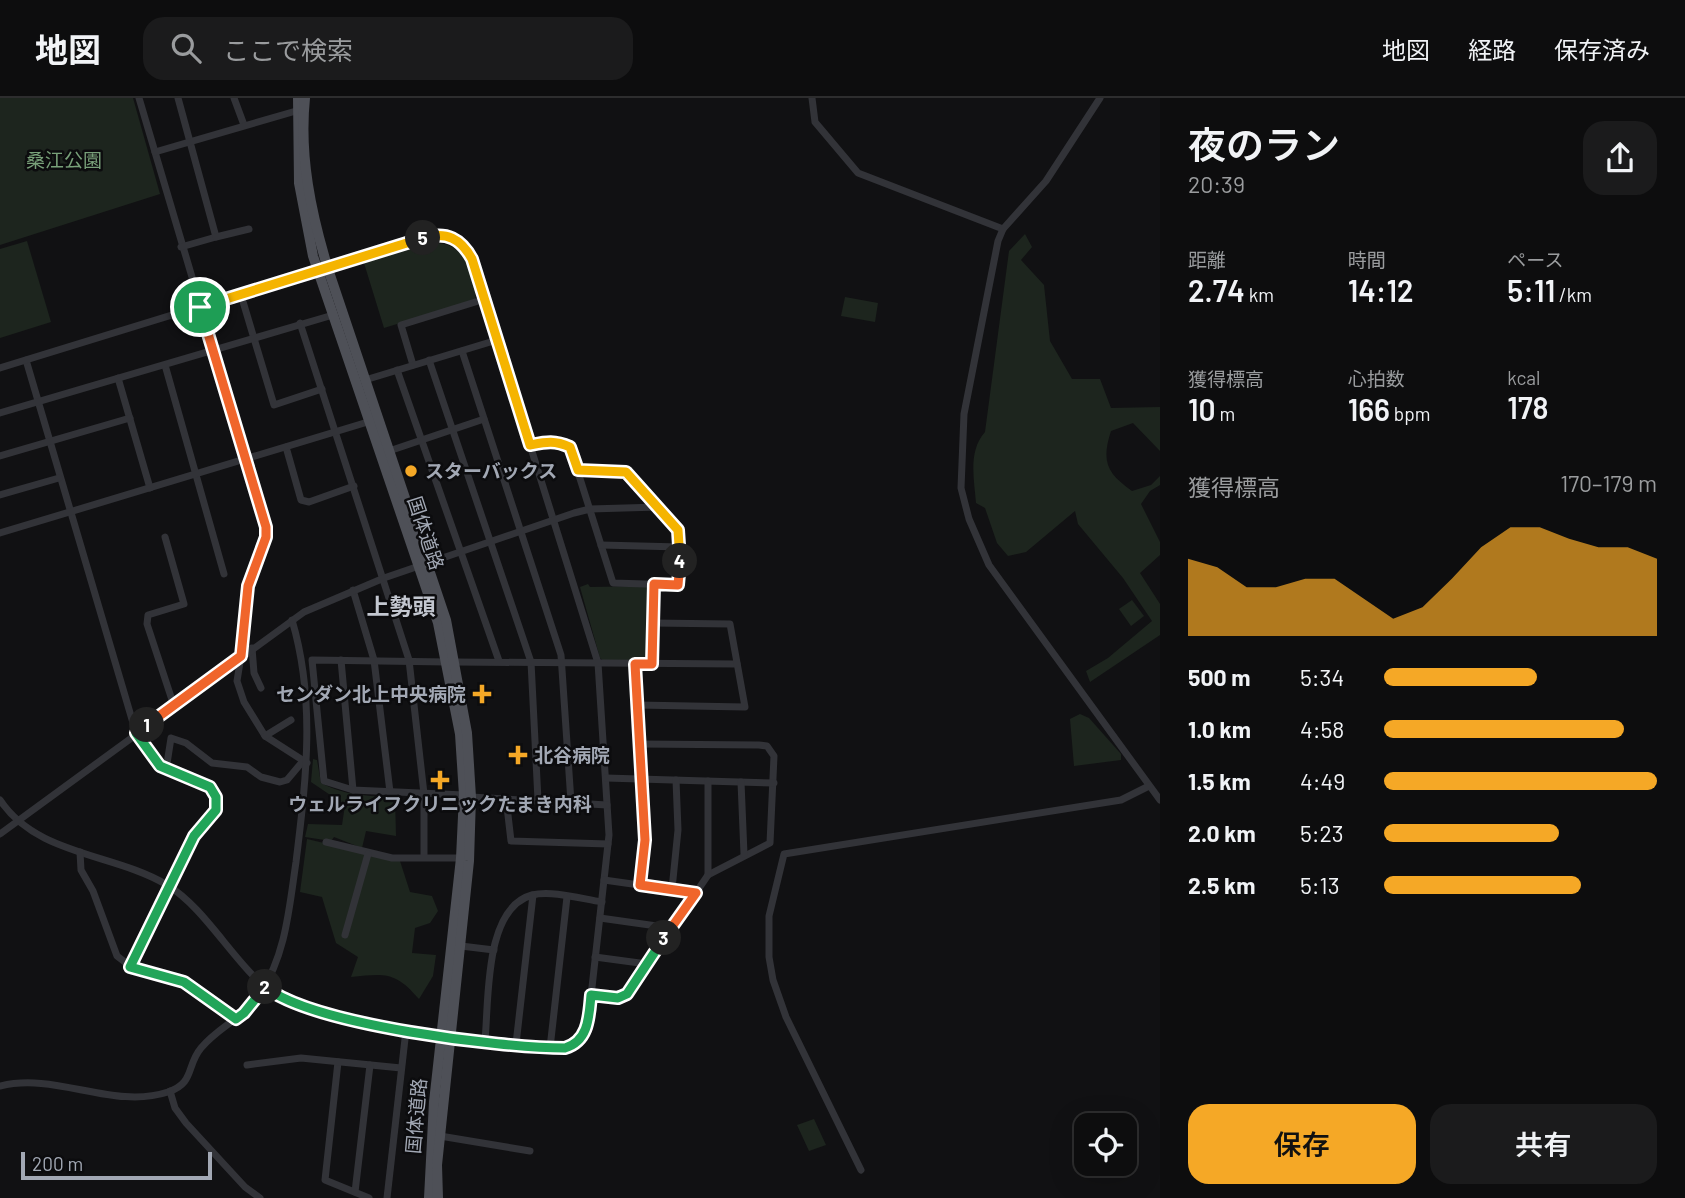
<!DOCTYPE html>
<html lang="ja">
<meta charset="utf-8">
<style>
body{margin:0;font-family:Barlow,"Noto Sans JP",sans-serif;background:#1b1b1c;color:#f1f3f6;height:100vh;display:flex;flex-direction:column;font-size:26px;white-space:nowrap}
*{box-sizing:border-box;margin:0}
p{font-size:23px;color:#9a9c9e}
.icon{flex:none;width:38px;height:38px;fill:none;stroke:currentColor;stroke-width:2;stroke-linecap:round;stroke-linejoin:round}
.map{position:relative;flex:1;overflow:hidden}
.details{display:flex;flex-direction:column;background:#0d0d0e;width:525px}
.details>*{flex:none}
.controls{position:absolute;left:1074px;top:1015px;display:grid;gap:14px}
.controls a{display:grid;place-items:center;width:63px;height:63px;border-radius:14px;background:#0d0d0e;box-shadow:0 7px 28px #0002,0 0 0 2px #2d2d2e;font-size:35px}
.scale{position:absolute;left:21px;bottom:18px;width:191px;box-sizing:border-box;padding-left:7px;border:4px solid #a2a8b4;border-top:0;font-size:19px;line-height:24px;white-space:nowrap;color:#a2a8b4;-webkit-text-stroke:5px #0c0c0e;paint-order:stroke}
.pin{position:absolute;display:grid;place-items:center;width:60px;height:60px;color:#fff;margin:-30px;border:4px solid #fff;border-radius:50%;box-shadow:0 2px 7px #0007}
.km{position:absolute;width:35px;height:35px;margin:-18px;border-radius:50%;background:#222;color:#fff;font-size:19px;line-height:35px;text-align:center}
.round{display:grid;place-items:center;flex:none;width:74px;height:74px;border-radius:21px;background:#1b1b1c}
.headline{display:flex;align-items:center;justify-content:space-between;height:119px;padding:0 28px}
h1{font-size:38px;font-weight:600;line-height:52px}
.metrics{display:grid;grid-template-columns:repeat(3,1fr);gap:10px;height:119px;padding:7px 28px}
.metrics div{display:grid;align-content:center}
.metrics b{font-size:30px;font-weight:600}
.metrics small{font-size:19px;font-weight:400}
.metrics p{font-size:19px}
.chart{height:196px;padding:14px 28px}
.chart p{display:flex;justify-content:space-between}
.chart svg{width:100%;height:126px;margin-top:7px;fill:#f5a826;opacity:.7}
.primary-button{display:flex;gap:14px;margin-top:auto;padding:14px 28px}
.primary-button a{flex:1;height:80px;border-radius:21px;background:#f5a826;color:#111;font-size:28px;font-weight:600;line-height:80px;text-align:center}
.primary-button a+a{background:#1b1b1c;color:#f1f3f6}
ul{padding:0 28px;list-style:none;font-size:23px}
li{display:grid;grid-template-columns:112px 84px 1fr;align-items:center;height:52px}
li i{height:18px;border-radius:9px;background:#f5a826}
header{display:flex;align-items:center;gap:42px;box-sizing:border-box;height:98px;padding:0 35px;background:#0d0d0e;border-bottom:2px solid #2d2d2e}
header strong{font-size:33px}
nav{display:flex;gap:38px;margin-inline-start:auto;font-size:24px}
.search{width:490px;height:63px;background:#1b1b1c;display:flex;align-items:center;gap:18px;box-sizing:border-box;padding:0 24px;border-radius:21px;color:#9a9c9e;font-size:26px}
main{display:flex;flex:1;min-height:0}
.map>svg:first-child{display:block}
.green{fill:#1d251e}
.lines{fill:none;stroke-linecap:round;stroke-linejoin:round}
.minor{stroke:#323338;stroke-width:7}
.major{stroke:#4e5057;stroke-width:10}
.split-1-casing{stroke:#fff;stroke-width:14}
.split-2-casing{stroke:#fff;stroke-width:14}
.split-3-casing{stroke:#fff;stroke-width:14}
.split-4-casing{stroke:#fff;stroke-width:14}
.split-5-casing{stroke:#fff;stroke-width:14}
.split-6-casing{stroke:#fff;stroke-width:14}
.split-1{stroke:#f0652b;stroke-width:9}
.split-2{stroke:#22a559;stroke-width:9}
.split-3{stroke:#22a559;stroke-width:9}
.split-4{stroke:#f0652b;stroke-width:9}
.split-5{stroke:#f5b400;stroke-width:9}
.split-6{stroke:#f5b400;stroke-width:9}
.poi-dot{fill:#f5a826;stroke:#0c0c0e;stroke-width:2.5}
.labels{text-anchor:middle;stroke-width:5;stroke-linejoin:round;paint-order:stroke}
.park-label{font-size:19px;fill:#78a079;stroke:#0c0c0e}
.poi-label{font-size:19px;font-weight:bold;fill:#a2a8b4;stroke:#0c0c0e;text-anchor:start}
.street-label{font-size:19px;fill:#a2a8b4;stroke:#0c0c0e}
.quarter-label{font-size:23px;font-weight:bold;fill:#c3c7d0;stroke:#0c0c0e}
</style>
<header>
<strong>地図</strong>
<div class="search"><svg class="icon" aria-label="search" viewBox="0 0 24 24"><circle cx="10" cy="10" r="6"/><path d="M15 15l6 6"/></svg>ここで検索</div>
<nav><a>地図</a><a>経路</a><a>保存済み</a></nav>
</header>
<main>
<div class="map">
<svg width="1160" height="1100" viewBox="0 0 1160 1100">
<rect width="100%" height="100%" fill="#111113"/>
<!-- green -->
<g class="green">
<polygon points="0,0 133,0 160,96 0,147"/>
<path d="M1025,136L1032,149L1021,162L1044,187L1050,243L1072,281H1100L1111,310L1160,309V353L1133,325L1111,333C1101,364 1107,375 1132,393L1151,387L1160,378V387L1150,393L1141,406L1160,444V457L1140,475L1160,506V537L1090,584L1086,573L1108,560L1152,523L1123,480L1078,426L1075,413L1026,454L1008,458L997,445L985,410L976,405C974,381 968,353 985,334L1009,153Z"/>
<polygon points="27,143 51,224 0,240 0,151"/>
<path d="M431,145C455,144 465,156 472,179C474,187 477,193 475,202L384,230L364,165Z"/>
<polygon points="845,199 878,205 875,224 841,218"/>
<polygon points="588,486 590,489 652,488 651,564 604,563 600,560 580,489"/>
<polygon points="1132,502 1144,518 1131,528 1119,511"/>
<polygon points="1080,616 1089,620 1121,656 1121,662 1074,668 1070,621"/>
<path d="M313,661L317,662L321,685C346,698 368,698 395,699L396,738L366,733L362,750L334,739L331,743L305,739L308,726L342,727L345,707L311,684Z"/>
<path d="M307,741L400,763L410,794L432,798L438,813L430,825L415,830L412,855L436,857L433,878L419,901C396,874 386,875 351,879L358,859L336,845L322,799L300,794Z"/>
<polygon points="814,1021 826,1047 809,1053 797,1027"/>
</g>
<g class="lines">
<!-- minor -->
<g class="minor">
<polyline points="139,0 266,429 266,439 248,488 246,527 237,583 244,604 265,638 307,665"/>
<polyline points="178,0 216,139 181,149"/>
<polyline points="234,0 244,27"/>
<polyline points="812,0 815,24 858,75 1003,131"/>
<polyline points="1100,0 1046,83 1003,131 998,143 964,316 961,390 969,421 989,467 1160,702"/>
<polyline points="155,54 296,13"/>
<polyline points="216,139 249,131"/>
<polyline points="241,197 274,307 322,291"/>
<polyline points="300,225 409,562 424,696 424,759"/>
<polyline points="462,253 561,557 571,704"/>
<polyline points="26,262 136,635 160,668 210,689 217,699 216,713 194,738 130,868"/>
<polyline points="429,262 531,564 538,702"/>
<polyline points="165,267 224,476"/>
<polyline points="413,267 401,227 485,201"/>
<path d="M0,270L428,138C450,135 461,142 472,161L598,565L609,737L588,925L584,936L573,947L550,950C473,941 394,935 319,913C304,909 288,906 275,897C235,868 207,811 167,787C114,755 37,758 0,702"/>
<polyline points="397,272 499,563"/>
<polyline points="118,280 150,390"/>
<polyline points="365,282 497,242"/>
<polyline points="0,315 333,217"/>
<polyline points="530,347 552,342 570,349 613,485 678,487 680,449 678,432 626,374 578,372"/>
<polyline points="286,349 301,402 309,404 354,388"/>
<polyline points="389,353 484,321"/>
<polyline points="0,358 130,320"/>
<polyline points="0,397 59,380"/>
<polyline points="0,435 371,323"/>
<polyline points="165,439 184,506 148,517 147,526 174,608"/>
<polyline points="601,447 680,449"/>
<polyline points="353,492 374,562 390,694"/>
<polyline points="252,550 254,575 261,590"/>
<polyline points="341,562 353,692"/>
<polyline points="447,564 312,562 324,683 353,692 464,697"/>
<polyline points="456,564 737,566"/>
<polyline points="635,566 645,742 641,787"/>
<polyline points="652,566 654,486"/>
<polyline points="637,607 745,609 730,526 653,525"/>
<polyline points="265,638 291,622"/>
<polyline points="639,646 759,647 767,648 774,658 770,745 708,777"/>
<polyline points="166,672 171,640 186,645 212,665 247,669 261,679 280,684 287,682 303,663"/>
<polyline points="606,680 774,685"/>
<polyline points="741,684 744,756"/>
<polyline points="471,699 607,707"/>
<polyline points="506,700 511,743 608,746"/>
<polyline points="0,736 304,514 384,480 574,415 590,411 659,409"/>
<polyline points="326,744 392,760 461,760"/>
<polyline points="80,754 81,772 93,793 117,858 130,868 184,884 236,921"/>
<polyline points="604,782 696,795"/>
<polyline points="672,791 678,732 676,682"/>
<polyline points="600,820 671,830"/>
<polyline points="345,837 368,756"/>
<polyline points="461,848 494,852"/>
<polyline points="595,859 647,866"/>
<polyline points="591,897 618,900 627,896 708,777 708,683"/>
<path d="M485,942C489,902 484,810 532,797C552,792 582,801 602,804"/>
<polyline points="516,946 533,797"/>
<polyline points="550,950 567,799"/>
<polyline points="338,964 325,1082 369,1100"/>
<polyline points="247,967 301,960 401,970"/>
<path d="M0,988C57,974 113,1012 168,994C195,985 186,968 201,950C218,929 245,919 260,896C286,856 289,811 296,764C306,682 316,603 292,522"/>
<polyline points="170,993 175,1010 186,1025 245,1089 260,1100"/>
<polyline points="440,1038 530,1053"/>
<polyline points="861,1072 786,919 773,882 769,859 769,818 784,756 1121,702 1149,688"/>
<polyline points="355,1094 370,967"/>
<polyline points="387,1100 406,932"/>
</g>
<!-- major -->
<g class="major">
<polyline points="298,0 299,85 313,158 438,525 460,636 464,697 461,760 434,1004 429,1100"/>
<path d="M305,0C299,58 311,115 328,171L446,522L467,635L471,699L469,763L437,1067L438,1100"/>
</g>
</g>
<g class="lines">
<!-- split-1 casing -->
<g class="split-1-casing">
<polyline id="split-1" points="147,627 241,558 248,488 266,439 266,429 200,209"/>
</g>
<!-- split-2 casing -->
<g class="split-2-casing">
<polyline id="split-2" points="147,627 136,635 160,668 210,689 216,699 216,712 194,738 130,869 184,884 236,921 244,915 265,889"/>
</g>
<!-- split-3 casing -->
<g class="split-3-casing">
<path id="split-3" d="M265,889C314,927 500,950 565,950C589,943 589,918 591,897L618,900L627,896L664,840"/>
</g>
<!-- split-4 casing -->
<g class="split-4-casing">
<polyline id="split-4" points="664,840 696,795 640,787 645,742 635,566 652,566 654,486 678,487 680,463"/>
</g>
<!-- split-5 casing -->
<g class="split-5-casing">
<path id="split-5" d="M423,140C447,133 461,141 472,161L530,347C546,344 554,342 570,349L578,372L626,374L678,432L680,463"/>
</g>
<!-- split-6 casing -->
<g class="split-6-casing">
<polyline id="split-6" points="200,209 423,140"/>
</g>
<!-- split-1 -->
<use href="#split-1" class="split-1"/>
<!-- split-2 -->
<use href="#split-2" class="split-2"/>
<!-- split-3 -->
<use href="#split-3" class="split-3"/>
<!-- split-4 -->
<use href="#split-4" class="split-4"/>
<!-- split-5 -->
<use href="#split-5" class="split-5"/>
<!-- split-6 -->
<use href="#split-6" class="split-6"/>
</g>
<!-- markers -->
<g class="poi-dot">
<circle cx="411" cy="373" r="7"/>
<path d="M478.5 585.5h7v7h7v7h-7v7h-7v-7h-7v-7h7z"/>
<path d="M514.5 646.5h7v7h7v7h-7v7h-7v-7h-7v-7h7z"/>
<path d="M436.5 671.5h7v7h7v7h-7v7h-7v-7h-7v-7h7z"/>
</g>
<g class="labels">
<!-- park labels -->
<g class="park-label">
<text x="64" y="69">桑江公園</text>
</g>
<!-- poi labels -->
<g class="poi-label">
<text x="425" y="380">スターバックス</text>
<text x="466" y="603" text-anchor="end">センダン北上中央病院</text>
<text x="534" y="664">北谷病院</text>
<text x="440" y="713" text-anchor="middle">ウェルライフクリニックたまき内科</text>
</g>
<!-- street labels -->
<g class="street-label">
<text transform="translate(426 435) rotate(72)" y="7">国体道路</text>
<text transform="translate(416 1018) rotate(-85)" y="7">国体道路</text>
</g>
<!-- quarter labels -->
<g class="quarter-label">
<text x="401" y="517">上勢頭</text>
</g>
</g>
</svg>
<div class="controls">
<a><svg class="icon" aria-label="locate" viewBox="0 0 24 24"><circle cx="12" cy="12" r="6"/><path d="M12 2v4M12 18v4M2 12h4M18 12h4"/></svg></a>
</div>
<div class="scale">200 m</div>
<div class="pin" style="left:200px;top:209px;background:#1e9e55"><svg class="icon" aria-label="arrive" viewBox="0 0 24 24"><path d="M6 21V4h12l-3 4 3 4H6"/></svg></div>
<b class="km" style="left:147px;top:627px">1</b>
<b class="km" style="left:265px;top:889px">2</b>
<b class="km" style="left:664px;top:840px">3</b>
<b class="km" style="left:680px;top:463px">4</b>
<b class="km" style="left:423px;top:140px">5</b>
</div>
<section class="details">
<div class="headline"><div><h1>夜のラン</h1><p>20:39</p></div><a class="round"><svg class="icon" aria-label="share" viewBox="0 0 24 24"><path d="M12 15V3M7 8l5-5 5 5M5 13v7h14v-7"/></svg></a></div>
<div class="metrics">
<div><p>距離</p><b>2.74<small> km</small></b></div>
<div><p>時間</p><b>14:12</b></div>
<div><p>ペース</p><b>5:11<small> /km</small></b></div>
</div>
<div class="metrics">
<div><p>獲得標高</p><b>10<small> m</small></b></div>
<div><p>心拍数</p><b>166<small> bpm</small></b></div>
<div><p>kcal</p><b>178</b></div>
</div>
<div class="chart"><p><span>獲得標高</span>170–179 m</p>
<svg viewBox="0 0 160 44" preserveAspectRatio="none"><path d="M0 44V17L10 20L20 27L30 27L40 24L50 24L60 31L70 38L80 34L90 24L100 13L110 6L120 6L130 10L140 13L150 13L160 17V44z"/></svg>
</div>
<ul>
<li><b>500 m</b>5:34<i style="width:56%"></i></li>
<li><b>1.0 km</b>4:58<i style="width:88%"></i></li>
<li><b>1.5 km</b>4:49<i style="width:100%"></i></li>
<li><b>2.0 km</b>5:23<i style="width:64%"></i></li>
<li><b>2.5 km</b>5:13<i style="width:72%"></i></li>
</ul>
<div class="primary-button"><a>保存</a><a>共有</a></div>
</section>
</main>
